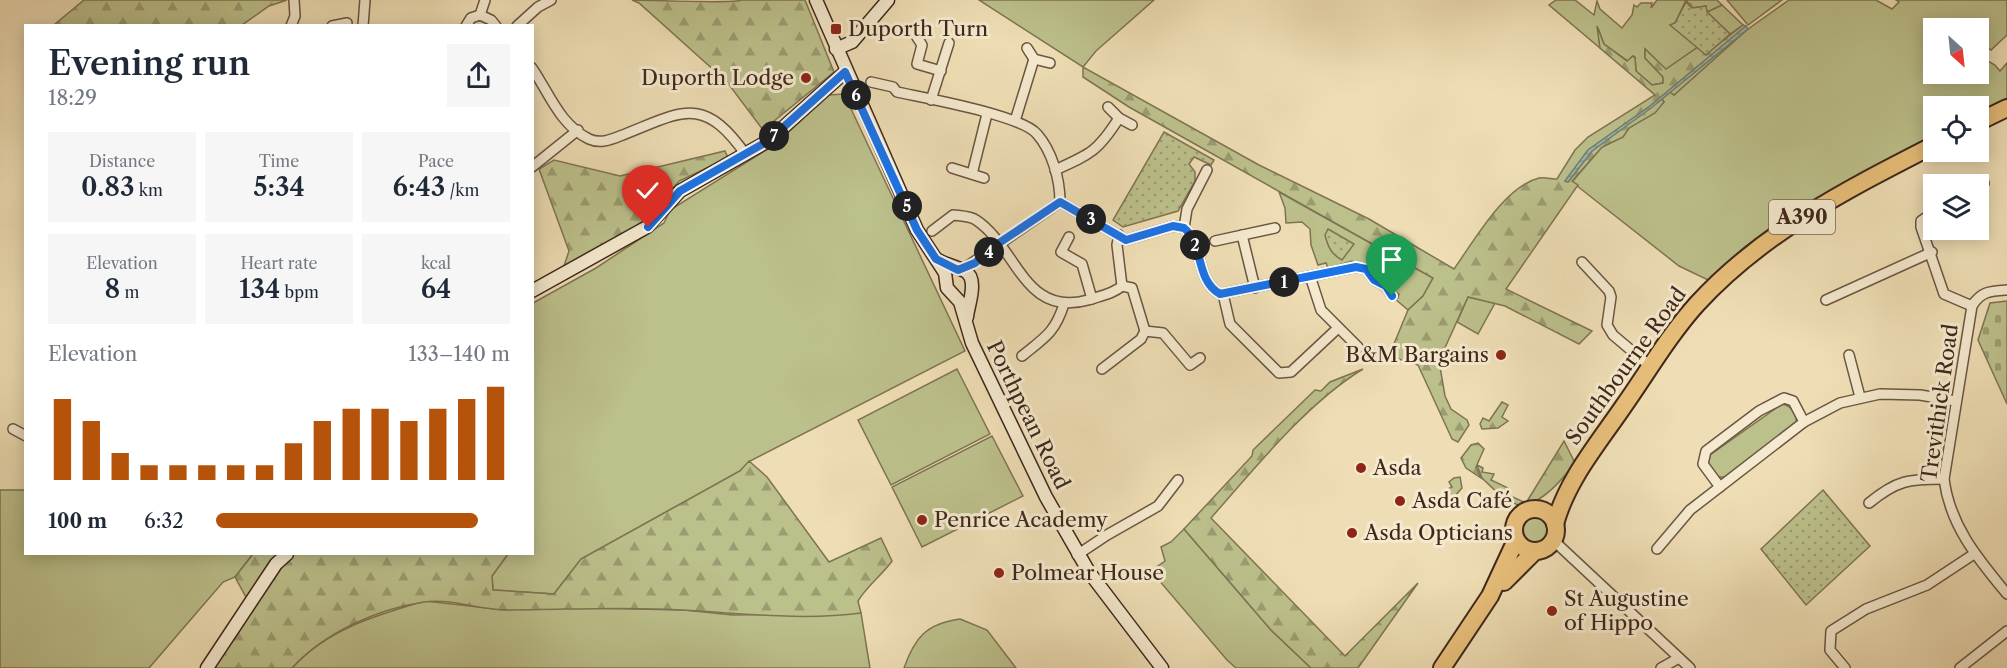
<!DOCTYPE html>
<meta charset="utf-8">
<style>
body{margin:0;font-family:"Libre Caslon Text",serif;background:#f6f6f7;color:#1f2937;height:100vh;display:flex;flex-direction:column;font-size:22px;white-space:nowrap}
*{box-sizing:border-box;margin:0}
p{font-size:20px;color:#747a83}
.icon{flex:none;width:33px;height:33px;fill:none;stroke:currentColor;stroke-width:2;stroke-linecap:round;stroke-linejoin:round}
.map{position:relative;flex:1;overflow:hidden}
.details{position:absolute;left:24px;top:24px;width:510px;height:531px;display:flex;flex-direction:column;background:#fff;border-radius:0px;box-shadow:0 3px 15px #0003}
.details>*{flex:none}
.needle{width:39px;rotate:153deg}
.buttons{position:absolute;left:1923px;top:18px;display:grid;gap:12px}
.buttons a{display:grid;place-items:center;width:66px;height:66px;border-radius:0px;background:#fff;box-shadow:0 3px 15px #0003;font-size:30px}
.pin{position:absolute;display:grid;place-items:center;width:51px;height:51px;color:#fff;margin:-62px -26px;border-radius:50% 50% 50% 0;rotate:-45deg;box-shadow:0 0 6px #0007}
.pin .icon{rotate:45deg}
.km{position:absolute;width:30px;height:30px;margin:-15px;border-radius:50%;background:#222;color:#fff;font-size:16px;line-height:30px;text-align:center}
.round{display:grid;place-items:center;flex:none;width:63px;height:63px;border-radius:0px;background:#f6f6f7}
.summary{display:flex;align-items:center;justify-content:space-between;height:102px;padding:0 24px}
h1{font-size:33px;font-weight:600;line-height:45px}
.figures{display:grid;grid-template-columns:repeat(3,1fr);gap:9px;height:102px;padding:6px 24px}
.figures div{display:grid;align-content:center;border-radius:0px;background:#f6f6f7;text-align:center}
.figures b{font-size:26px;font-weight:600}
.figures small{font-size:16px;font-weight:400}
.figures p{font-size:16px}
.chart{height:168px;padding:12px 24px}
.chart p{display:flex;justify-content:space-between}
.chart svg{width:100%;height:108px;margin-top:6px;stroke:#b45309;stroke-width:6}
ul{padding:0 24px;list-style:none;font-size:20px}
li{display:grid;grid-template-columns:96px 72px 1fr;align-items:center;height:45px}
li i{height:15px;border-radius:8px;background:#b45309}
.map>svg:first-child{display:block}
.grass{fill:#bcc08b;stroke:#7e7453;stroke-width:1.5}
.forest{fill:url(#forest-firs);stroke:#7e7453;stroke-width:1.5}
.cemetery{fill:url(#cemetery-stones);stroke:#7e7453;stroke-width:1.5}
.park{fill:url(#park-dots);stroke:#7e7453;stroke-width:1.5}
.water{fill:url(#water-rules);stroke:#768074;stroke-width:1.5}
.lines{fill:none;stroke-linecap:round;stroke-linejoin:round}
.street-casing{stroke:#6b5542;stroke-width:12}
.secondary-casing{stroke:#3f271b;stroke-width:15}
.highway-casing{stroke:#3f271b;stroke-width:20}
.street{stroke:#f5eacf;stroke-width:9}
.secondary{stroke:#f5eacf;stroke-width:12}
.highway{stroke:#e8bf7a;stroke-width:16}
.route-casing{stroke:#fff;stroke-width:12}
.route{stroke:#1a73e8;stroke-width:8}
.poi-dot{fill:#8f2418;stroke:#f5eacf;stroke-width:2}
.labels{text-anchor:middle;stroke-width:6;stroke-linejoin:round;paint-order:stroke}
.shield{fill:#f5eacf;stroke:#766251;stroke-width:1.5}
.shield-label{font-size:20px;font-weight:bold;fill:#3f271b}
.poi-label{font-size:21px;fill:#3f271b;stroke:#f5eacf;text-anchor:start}
.street-label{font-size:21px;fill:#3f271b;stroke:#f5eacf}
</style>
<div class="map">
<svg width="2007" height="668" viewBox="0 0 2007 668">
<defs>
<pattern id="forest-firs" width="22" height="20" patternUnits="userSpaceOnUse" patternTransform="scale(1.5)"><rect width="22" height="20" fill="#bcc08b"/><path d="M5 1l3.5 6h-7zM16 11l3.5 6h-7z" fill="#9a9c71"/></pattern>
<pattern id="cemetery-stones" width="16" height="16" patternUnits="userSpaceOnUse" patternTransform="scale(1.5)"><rect width="16" height="16" fill="#bcc08b"/><path d="M2 7V4a2 2 0 0 1 4 0v3zM10 15v-3a2 2 0 0 1 4 0v3z" fill="#9a9c71"/></pattern>
<pattern id="park-dots" width="8" height="8" patternUnits="userSpaceOnUse" patternTransform="scale(1.5)"><rect width="8" height="8" fill="#bcc08b"/><path d="M2 2h.1M6 6h.1" fill="none" stroke="#9a9c71" stroke-width="1.8" stroke-linecap="round"/></pattern>
<pattern id="water-rules" width="6" height="5" patternUnits="userSpaceOnUse" patternTransform="scale(1.5)"><rect width="6" height="5" fill="#9abcaf"/><path d="M0 2.5h6" fill="none" stroke="#7f998e"/></pattern>
</defs>
<rect width="100%" height="100%" fill="#efdeb5"/>
<filter id="stains"><feTurbulence type="fractalNoise" baseFrequency=".00333" numOctaves="4"/><feColorMatrix values="0 0 0 0 .2 0 0 0 0 .09 0 0 0 0 .02 0 0 0 .5 -.17"/></filter>
<radialGradient id="worn" r=".72"><stop offset=".6" stop-color="#630" stop-opacity="0"/><stop offset="1" stop-color="#630" stop-opacity=".3"/></radialGradient>
<!-- grass -->
<g class="grass">
<polygon points="979,0 1154,0 1096,51 1083,67"/>
<polygon points="1556,0 1575,0 1594,15 1597,1 1600,9 1622,28 1632,15 1634,5 1637,7 1641,3 1652,3 1651,8 1657,0 1686,0 1675,23 1671,25 1698,47 1666,70 1645,49 1645,58 1663,77 1663,83 1652,85 1636,71 1635,57 1633,56 1628,61 1604,44 1598,28 1600,48 1549,5"/>
<polygon points="1727,0 1782,0 1748,25"/>
<polygon points="1789,0 1876,0 1892,9 1899,2 1896,0 2007,0 2007,35 1991,50 1980,43 1979,45 1978,28 1934,28 1934,74 1978,74 1979,56 1995,65 2000,71 2007,63 2007,109 1979,125 1978,106 1934,106 1933,151 1710,281 1679,266 1572,182 1602,147 1623,137 1629,128 1664,102 1662,99 1670,92 1674,95 1741,34"/>
<polygon points="1722,5 1743,25 1730,34 1707,12"/>
<polygon points="844,94 965,351 750,461 740,471 581,559 554,594 493,590 492,576 508,554 532,554 533,303 596,268 664,223 670,210 776,144 828,95"/>
<polygon points="1279,192 1433,278 1423,296 1408,310 1394,298 1398,298 1399,294 1352,261 1328,268 1326,263 1318,265 1311,245 1310,229 1302,222 1286,223 1285,208"/>
<polygon points="1468,297 1495,303 1478,334 1457,322"/>
<polygon points="957,369 990,434 891,485 858,420"/>
<path d="M1782,404C1792,406 1798,415 1796,425L1726,477H1716L1708,464L1710,455Z"/>
<polygon points="992,436 1023,496 922,547 892,487"/>
<polygon points="1477,465 1483,468 1482,472 1494,474 1491,480 1508,488 1503,498 1482,478"/>
<polygon points="1460,477 1462,488 1452,499 1444,501 1444,491 1452,487 1449,482 1454,478"/>
<polygon points="0,490 25,490 26,554 253,554 235,577 223,582 149,668 0,668"/>
<circle cx="1534" cy="529" r="15"/>
<polygon points="1184,529 1271,630 1311,668 1236,668 1227,660 1151,571 1165,561 1161,547 1171,542"/>
<path d="M425,601L505,610L543,607L684,610L733,615L861,613L870,668H292C327,629 377,615 425,601Z"/>
<path d="M960,619L987,630L1016,668H904C915,637 926,624 960,619Z"/>
</g>
<!-- forest -->
<g class="forest">
<polygon points="84,0 287,0 269,6 242,25 54,25"/>
<path d="M632,0C649,0 734,4 741,0H805L834,72L763,130L727,82L639,3Z"/>
<polygon points="1686,0 1717,0 1722,5 1707,12 1706,6 1692,8"/>
<path d="M1743,25L1746,26L1650,106L1588,150L1565,181L1568,182L1592,151L1662,99L1664,102L1655,113L1629,128L1623,137L1602,147L1572,181L1578,185L1506,289L1592,331L1579,344L1505,306L1468,297L1439,361L1445,396L1451,409L1467,420L1469,425L1458,442L1452,439L1418,365L1389,356L1408,310L1423,296L1433,278L1129,107L1083,77V67L1259,165L1369,219L1454,269C1474,241 1504,187 1539,178C1544,177 1552,179 1557,179L1575,150L1588,137L1655,95L1600,48L1597,26L1604,44L1627,61L1633,56L1635,58L1636,71L1652,85L1663,83V77L1645,58V49L1666,69L1698,47L1706,54Z"/>
<polygon points="1748,29 1674,95 1670,92"/>
<polygon points="725,151 728,158 679,181 643,225 563,269 569,251 539,169 554,160 620,176"/>
<path d="M1363,369C1307,403 1254,469 1211,518L1345,656L1418,583L1358,668H1311L1271,630L1184,529L1252,456L1253,450L1315,390L1321,391L1330,382Z"/>
<polygon points="1502,402 1508,405 1502,417 1508,421 1498,428 1482,429 1480,424 1483,418 1489,421"/>
<path d="M1564,441L1575,463C1561,481 1545,500 1522,507L1503,498L1506,494L1526,503Z"/>
<polygon points="1478,443 1484,449 1476,467 1481,478 1466,468 1461,458 1471,445"/>
<path d="M749,461L767,477L829,562L881,538L892,561C882,575 867,586 858,601L861,613C802,621 741,613 683,610C624,606 565,610 506,610C479,610 450,598 424,602C377,609 324,633 292,668H214L253,610L235,577L253,554H508L492,576L493,590L554,594L581,559L740,471Z"/>
</g>
<!-- cemetery -->
<polygon class="cemetery" points="2007,301 2007,404 1978,340 1990,303"/>
<!-- park -->
<g class="park">
<polygon points="1686,2 1692,8 1706,6 1707,12 1730,34 1706,55 1670,25 1675,23"/>
<polygon points="1164,132 1214,160 1211,165 1194,157 1189,164 1195,172 1195,181 1178,211 1123,227 1113,220"/>
<path d="M1328,229L1354,244L1342,260C1331,254 1328,247 1325,235Z"/>
<polygon points="1823,490 1870,546 1806,605 1761,549"/>
</g>
<!-- water -->
<polygon class="water" points="1746,26 1748,29 1651,108 1592,151 1568,182 1565,181 1588,150 1650,106"/>
<g class="lines">
<!-- street casing -->
<g class="street-casing">
<g id="street">
<polyline points="480,15 491,20 496,26"/>
<polyline points="480,15 485,0"/>
<polyline points="291,26 295,16 294,0"/>
<polyline points="332,26 347,23"/>
<polyline points="363,26 365,0"/>
<polyline points="466,26 471,18 480,15"/>
<polyline points="517,26 538,7 551,0"/>
<polyline points="911,28 922,45 917,64 941,71"/>
<polyline points="1027,48 1034,59 1050,63"/>
<path d="M532,68C549,93 560,125 589,139C600,144 610,140 620,136C680,113 702,92 746,155"/>
<path d="M871,82L893,87L897,92C924,98 1021,115 1037,134C1052,151 1060,179 1060,202"/>
<polyline points="931,100 949,43"/>
<polyline points="1119,118 1132,125"/>
<polyline points="1015,121 1034,59"/>
<polyline points="532,167 578,130"/>
<polyline points="952,168 984,178"/>
<path d="M1055,170C1091,154 1098,151 1119,118L1108,107"/>
<polyline points="972,174 987,114"/>
<polyline points="1978,187 1984,183"/>
<polyline points="1934,212 1921,221 1921,227 1944,294 1972,306"/>
<polyline points="1184,228 1187,209 1207,170"/>
<path d="M932,231L953,215C960,216 970,216 976,220C1017,247 1024,318 1088,300C1100,296 1113,294 1122,286L1117,245L1119,235"/>
<polyline points="1242,235 1255,288"/>
<polyline points="1069,237 1061,252 1082,264 1092,299"/>
<polyline points="1215,241 1275,228"/>
<polyline points="1582,262 1609,291 1611,297 1607,325 1613,335 1651,367"/>
<path d="M962,270L1060,202L1126,240L1173,226L1184,228C1204,244 1195,280 1220,294L1356,267L1366,269L1374,280L1386,286L1392,296"/>
<polyline points="1310,276 1321,310 1358,347"/>
<polyline points="1122,286 1132,288 1145,331 1163,333 1190,365 1200,358"/>
<path d="M2007,290C1991,291 1981,291 1972,306L1944,479C1950,526 1978,559 2007,594"/>
<polyline points="1223,294 1230,324 1279,373 1291,372 1338,328"/>
<polyline points="1826,300 1932,252"/>
<polyline points="1849,355 1860,397"/>
<path d="M1022,356C1044,338 1055,333 1064,304"/>
<polyline points="1102,369 1141,339 1145,331"/>
<polyline points="13,429 26,436"/>
<polyline points="1720,487 1703,464 1706,451 1759,411 1784,398 1793,401 1804,422"/>
<path d="M1869,503C1897,480 1909,479 1944,479"/>
<polyline points="1553,540 1690,668"/>
<polyline points="1657,549 1690,510 1804,422 1840,403 1880,394 1920,395 1956,401"/>
<polyline points="1077,555 1107,535 1158,506 1178,480"/>
<polyline points="1661,668 1679,658"/>
<polyline points="1845,668 1830,650 1831,631 1866,609 1927,585 1974,554"/>
<polyline points="1960,668 2007,631"/>
</g>
</g>
<!-- secondary casing -->
<g class="secondary-casing">
<g id="secondary">
<polyline points="816,0 917,230 945,273 947,288 960,302 972,343 1046,497 1089,572 1162,668"/>
<polyline points="836,49 852,42 888,0"/>
<path d="M938,260C947,265 957,267 965,271C979,279 968,305 967,317"/>
<polyline points="532,291 647,227 680,191 768,141 845,72"/>
<polyline points="207,668 276,564 287,554"/>
</g>
</g>
<!-- highway casing -->
<g class="highway-casing">
<g id="highway">
<polyline points="1978,122 2007,108"/>
<circle cx="1535" cy="530" r="21"/>
<path d="M1555,524C1567,480 1597,445 1623,407C1647,373 1669,335 1697,304C1763,232 1848,189 1934,145"/>
<polyline points="1504,582 1535,551"/>
<polyline points="1442,668 1490,596 1516,540"/>
</g>
</g>
<!-- street -->
<use href="#street" class="street"/>
<!-- secondary -->
<use href="#secondary" class="secondary"/>
<!-- highway -->
<use href="#highway" class="highway"/>
</g>
<g class="lines">
<!-- route casing -->
<g class="route-casing">
<path id="route" d="M648,227L680,191L768,141L845,72L917,230L936,259L958,270L975,263L999,243L1060,202L1126,240L1173,226L1184,228C1204,244 1195,280 1220,294L1356,267L1366,269L1374,280L1386,286L1392,296"/>
</g>
<!-- route -->
<use href="#route" class="route"/>
</g>
<!-- markers -->
<g class="poi-dot">
<rect x="830" y="23" width="12" height="12" rx="3"/>
<circle cx="806" cy="78" r="6"/>
<circle cx="1501" cy="355" r="6"/>
<circle cx="1361" cy="468" r="6"/>
<circle cx="1400" cy="501" r="6"/>
<circle cx="922" cy="520" r="6"/>
<circle cx="1352" cy="533" r="6"/>
<circle cx="999" cy="573" r="6"/>
<circle cx="1552" cy="611" r="6"/>
</g>
<g class="labels">
<!-- shield labels -->
<rect class="shield" x="1769" y="200" width="66" height="34" rx="4.5"/>
<g class="shield-label">
<text x="1802" y="224">A390</text>
</g>
<!-- poi labels -->
<g class="poi-label">
<text x="848" y="36">Duporth Turn</text>
<text x="794" y="85" text-anchor="end">Duporth Lodge</text>
<text x="1489" y="362" text-anchor="end">B&amp;M Bargains</text>
<text x="1373" y="475">Asda</text>
<text x="1412" y="508">Asda Café</text>
<text x="934" y="527">Penrice Academy</text>
<text x="1364" y="540">Asda Opticians</text>
<text x="1011" y="580">Polmear House</text>
<text x="1564" y="606">St Augustine<tspan x="1564" dy="24">of Hippo</tspan></text>
</g>
<!-- street labels -->
<g class="street-label">
<text transform="translate(1626 366) rotate(-54)" y="7">Southbourne Road</text>
<text transform="translate(1940 403) rotate(-82)" y="7">Trevithick Road</text>
<text transform="translate(1028 415) rotate(64)" y="7">Porthpean Road</text>
</g>
</g>
<rect width="100%" height="100%" filter="url(#stains)"/>
<rect width="100%" height="100%" fill="url(#worn)"/>
</svg>
<div class="buttons">
<a><svg class="needle" viewBox="-14 -14 28 28"><path d="M0-13l5 13h-10z" fill="#e53935"/><path d="M0 13l5-13h-10z" fill="#747a83"/></svg></a>
<a><svg class="icon" aria-label="locate" viewBox="0 0 24 24"><circle cx="12" cy="12" r="6"/><path d="M12 2v4M12 18v4M2 12h4M18 12h4"/></svg></a>
<a><svg class="icon" aria-label="layers" viewBox="0 0 24 24"><path d="M12 4l9 5-9 5-9-5zM3 14l9 5 9-5"/></svg></a>
</div>
<div class="pin" style="left:1392px;top:296px;background:#1e9e55"><svg class="icon" aria-label="arrive" viewBox="0 0 24 24"><path d="M6 21V4h12l-3 4 3 4H6"/></svg></div>
<div class="pin" style="left:648px;top:227px;background:#d93025"><svg class="icon" aria-label="check" viewBox="0 0 24 24"><path d="M5 12l5 5 9-10"/></svg></div>
<b class="km" style="left:1284px;top:282px">1</b>
<b class="km" style="left:1195px;top:245px">2</b>
<b class="km" style="left:1091px;top:219px">3</b>
<b class="km" style="left:989px;top:252px">4</b>
<b class="km" style="left:907px;top:206px">5</b>
<b class="km" style="left:856px;top:95px">6</b>
<b class="km" style="left:774px;top:136px">7</b>
<section class="details">
<div class="summary"><div><h1>Evening run</h1><p>18:29</p></div><a class="round"><svg class="icon" aria-label="share" viewBox="0 0 24 24"><path d="M12 15V3M7 8l5-5 5 5M5 13v7h14v-7"/></svg></a></div>
<div class="figures">
<div><p>Distance</p><b>0.83<small> km</small></b></div>
<div><p>Time</p><b>5:34</b></div>
<div><p>Pace</p><b>6:43<small> /km</small></b></div>
</div>
<div class="figures">
<div><p>Elevation</p><b>8<small> m</small></b></div>
<div><p>Heart rate</p><b>134<small> bpm</small></b></div>
<div><p>kcal</p><b>64</b></div>
</div>
<div class="chart"><p><span>Elevation</span>133–140 m</p>
<svg viewBox="0 0 160 44" preserveAspectRatio="none"><path d="M5 44V11M15 44V20M25 44V33M35 44V38M45 44V38M55 44V38M65 44V38M75 44V38M85 44V29M95 44V20M105 44V15M115 44V15M125 44V20M135 44V15M145 44V11M155 44V6"/></svg>
</div>
<ul>
<li><b>100 m</b>6:32<i style="width:89%"></i></li>
</ul>
</section>
</div>
